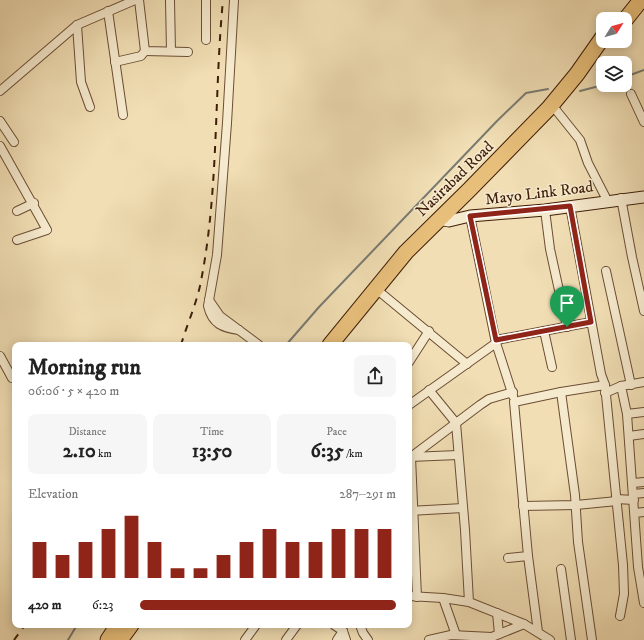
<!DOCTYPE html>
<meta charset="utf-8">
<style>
body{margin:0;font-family:"IM FELL DW Pica",serif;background:#f6f6f6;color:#222;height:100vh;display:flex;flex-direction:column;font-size:15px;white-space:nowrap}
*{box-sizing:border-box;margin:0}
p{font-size:13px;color:#767676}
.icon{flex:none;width:22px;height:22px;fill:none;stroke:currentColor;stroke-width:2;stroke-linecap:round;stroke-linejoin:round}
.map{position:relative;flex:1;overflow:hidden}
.sheet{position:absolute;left:12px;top:342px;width:400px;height:286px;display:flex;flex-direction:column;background:#fff;border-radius:8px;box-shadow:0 2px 10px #0003}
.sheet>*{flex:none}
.needle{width:26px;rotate:53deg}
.controls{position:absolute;left:596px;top:12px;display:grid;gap:8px}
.controls a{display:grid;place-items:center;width:36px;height:36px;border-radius:8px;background:#fff;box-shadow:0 2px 10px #0003;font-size:20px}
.pin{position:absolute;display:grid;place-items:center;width:34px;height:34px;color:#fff;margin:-41px -17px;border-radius:50% 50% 50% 0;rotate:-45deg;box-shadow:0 0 4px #0007}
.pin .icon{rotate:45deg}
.round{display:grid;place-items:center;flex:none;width:42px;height:42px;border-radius:8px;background:#f6f6f6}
.overview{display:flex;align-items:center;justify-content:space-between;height:68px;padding:0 16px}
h1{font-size:22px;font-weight:700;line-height:30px}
.stats{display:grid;grid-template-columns:repeat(3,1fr);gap:6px;height:68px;padding:4px 16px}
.stats div{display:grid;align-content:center;border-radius:8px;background:#f6f6f6;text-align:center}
.stats b{font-size:20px;font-weight:700}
.stats small{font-size:11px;font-weight:400}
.stats p{font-size:11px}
.chart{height:112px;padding:8px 16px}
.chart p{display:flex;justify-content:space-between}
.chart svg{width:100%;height:72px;margin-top:4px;stroke:#8f2418;stroke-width:6}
ul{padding:0 16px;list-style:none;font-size:13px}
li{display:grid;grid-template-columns:64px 48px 1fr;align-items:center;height:30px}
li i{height:10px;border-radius:5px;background:#8f2418}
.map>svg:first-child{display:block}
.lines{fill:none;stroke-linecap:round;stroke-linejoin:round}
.stream{stroke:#787b72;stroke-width:2}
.street-casing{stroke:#6b4e34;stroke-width:10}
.secondary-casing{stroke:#3e1e09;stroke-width:13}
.highway-casing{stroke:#3e1e09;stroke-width:17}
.street{stroke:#f6eace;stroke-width:8}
.secondary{stroke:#f6eace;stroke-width:11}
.highway{stroke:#e8bf7a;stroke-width:15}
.rail{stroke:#3e1e09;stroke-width:2;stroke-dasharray:7 7;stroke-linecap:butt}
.route-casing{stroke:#fff;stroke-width:8}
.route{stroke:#8f2418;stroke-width:5}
.labels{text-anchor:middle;stroke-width:3;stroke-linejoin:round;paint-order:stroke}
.street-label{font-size:16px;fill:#3e1e09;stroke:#f6eace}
</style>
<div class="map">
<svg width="644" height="640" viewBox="0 0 644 640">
<rect width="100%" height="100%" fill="#f1deb4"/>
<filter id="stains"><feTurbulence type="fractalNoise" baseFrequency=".005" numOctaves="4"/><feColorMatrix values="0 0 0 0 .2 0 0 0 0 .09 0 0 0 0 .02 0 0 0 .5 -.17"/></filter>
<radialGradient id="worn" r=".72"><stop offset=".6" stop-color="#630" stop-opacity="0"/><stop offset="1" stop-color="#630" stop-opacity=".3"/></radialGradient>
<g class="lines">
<!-- stream -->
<g class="stream">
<polyline points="625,77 644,70"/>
<polyline points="580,91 603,85"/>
<polyline points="286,345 319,307 497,121 526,93 548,89"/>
<polyline points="68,640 77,625"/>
</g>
<!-- street casing -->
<g class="street-casing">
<g id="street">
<polyline points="139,0 145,51 188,52"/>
<polyline points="170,0 171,51"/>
<path d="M234,0L227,123L217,255L208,306C212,324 223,328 239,330"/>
<polyline points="108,11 123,115"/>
<polyline points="77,25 81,82 90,107"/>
<polyline points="206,40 206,0"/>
<polyline points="115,62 141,56 145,51"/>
<polyline points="0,91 77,25 135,0"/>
<polyline points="631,94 644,122"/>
<polyline points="556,110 580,140 588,163 607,200"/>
<polyline points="0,121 14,142"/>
<polyline points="0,146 47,230 17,240"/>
<polyline points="621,198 632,257 644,311"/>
<polyline points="570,206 601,374 605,385 623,565 624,594 620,616"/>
<polyline points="545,210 550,249 567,327"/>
<polyline points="17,211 34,203"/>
<polyline points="470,216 496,343 513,396"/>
<polyline points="606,271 631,385"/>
<polyline points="381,293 467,364"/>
<polyline points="209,300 220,316 259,345"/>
<polyline points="544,331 552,367"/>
<polyline points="496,340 591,322"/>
<polyline points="0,356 12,378"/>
<polyline points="409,362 429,331"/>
<polyline points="644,382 621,386 627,414 638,567 644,603"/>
<polyline points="429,390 456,423 465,530 469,602"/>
<polyline points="561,392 575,495 578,542 592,640"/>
<polyline points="605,393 621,386"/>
<polyline points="409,405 496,343"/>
<polyline points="627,414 644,412"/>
<polyline points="629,436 644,434"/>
<polyline points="410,457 458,455"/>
<polyline points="633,483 644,482"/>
<polyline points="633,494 644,493"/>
<polyline points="616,499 634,500"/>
<polyline points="523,506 576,505 617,501"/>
<polyline points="409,511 463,508"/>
<polyline points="635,513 644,512"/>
<polyline points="508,558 528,556"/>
<polyline points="561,569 571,640"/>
<polyline points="409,596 443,598 469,602 524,624 550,640"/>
<polyline points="417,597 411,457 480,405 489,399 513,392"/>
<polyline points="443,598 456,635"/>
<polyline points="497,613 499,634"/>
<polyline points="334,625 343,631 346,640"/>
<polyline points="360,625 363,633 368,640"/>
<polyline points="538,632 528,556 514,402 561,392 605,385"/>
<polyline points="245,640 256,625"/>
<polyline points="286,640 297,625"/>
<polyline points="337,640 343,631"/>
<polyline points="429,640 451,635 492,637 524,624"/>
</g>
</g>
<!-- secondary casing -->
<g class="secondary-casing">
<polyline id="secondary" points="439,219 449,221 470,216 545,210 644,197"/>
</g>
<!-- highway casing -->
<g class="highway-casing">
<g id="highway">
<polyline points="625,20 641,0"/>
<polyline points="330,345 406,252 469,190 549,108 577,74 603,37"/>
<polyline points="108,640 118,625"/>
<polyline points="120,640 131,625"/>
</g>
</g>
<!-- street -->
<use href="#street" class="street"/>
<!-- secondary -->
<use href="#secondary" class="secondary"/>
<!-- highway -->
<use href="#highway" class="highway"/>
<!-- rail -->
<g class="rail">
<path d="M181,345C187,324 197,303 201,281C219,189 214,93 223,0"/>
<polyline points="14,640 25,625"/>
</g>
</g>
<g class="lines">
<!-- route casing -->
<g class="route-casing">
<polygon id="route" points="570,206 591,322 496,340 470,216"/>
</g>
<!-- route -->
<use href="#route" class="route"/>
</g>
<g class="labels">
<!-- street labels -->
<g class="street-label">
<text transform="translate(454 178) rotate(-44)" y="6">Nasirabad Road</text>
<text transform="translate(539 192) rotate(-7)" y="6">Mayo Link Road</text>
</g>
</g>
<rect width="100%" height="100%" filter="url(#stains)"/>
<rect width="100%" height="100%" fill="url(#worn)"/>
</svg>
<div class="controls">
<a><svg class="needle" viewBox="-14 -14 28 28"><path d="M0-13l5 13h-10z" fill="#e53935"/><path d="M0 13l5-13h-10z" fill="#767676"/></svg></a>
<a><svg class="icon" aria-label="layers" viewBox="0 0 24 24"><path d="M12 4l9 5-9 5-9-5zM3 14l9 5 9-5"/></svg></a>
</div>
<div class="pin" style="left:567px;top:327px;background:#1e9e55"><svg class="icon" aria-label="arrive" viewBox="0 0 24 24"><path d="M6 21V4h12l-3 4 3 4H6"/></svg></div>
<section class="sheet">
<div class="overview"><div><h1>Morning run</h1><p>06:06 · 5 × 420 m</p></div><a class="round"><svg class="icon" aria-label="share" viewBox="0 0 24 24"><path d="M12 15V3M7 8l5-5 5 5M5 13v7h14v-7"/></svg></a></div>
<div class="stats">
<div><p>Distance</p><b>2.10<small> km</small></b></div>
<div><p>Time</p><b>13:50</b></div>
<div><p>Pace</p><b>6:35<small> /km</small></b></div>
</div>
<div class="chart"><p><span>Elevation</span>287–291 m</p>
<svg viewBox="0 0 160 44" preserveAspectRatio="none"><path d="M5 44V22M15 44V30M25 44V22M35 44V14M45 44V6M55 44V22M65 44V38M75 44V38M85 44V30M95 44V22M105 44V14M115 44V22M125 44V22M135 44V14M145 44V14M155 44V14"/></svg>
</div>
<ul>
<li><b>420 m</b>6:23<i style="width:100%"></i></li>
</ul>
</section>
</div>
